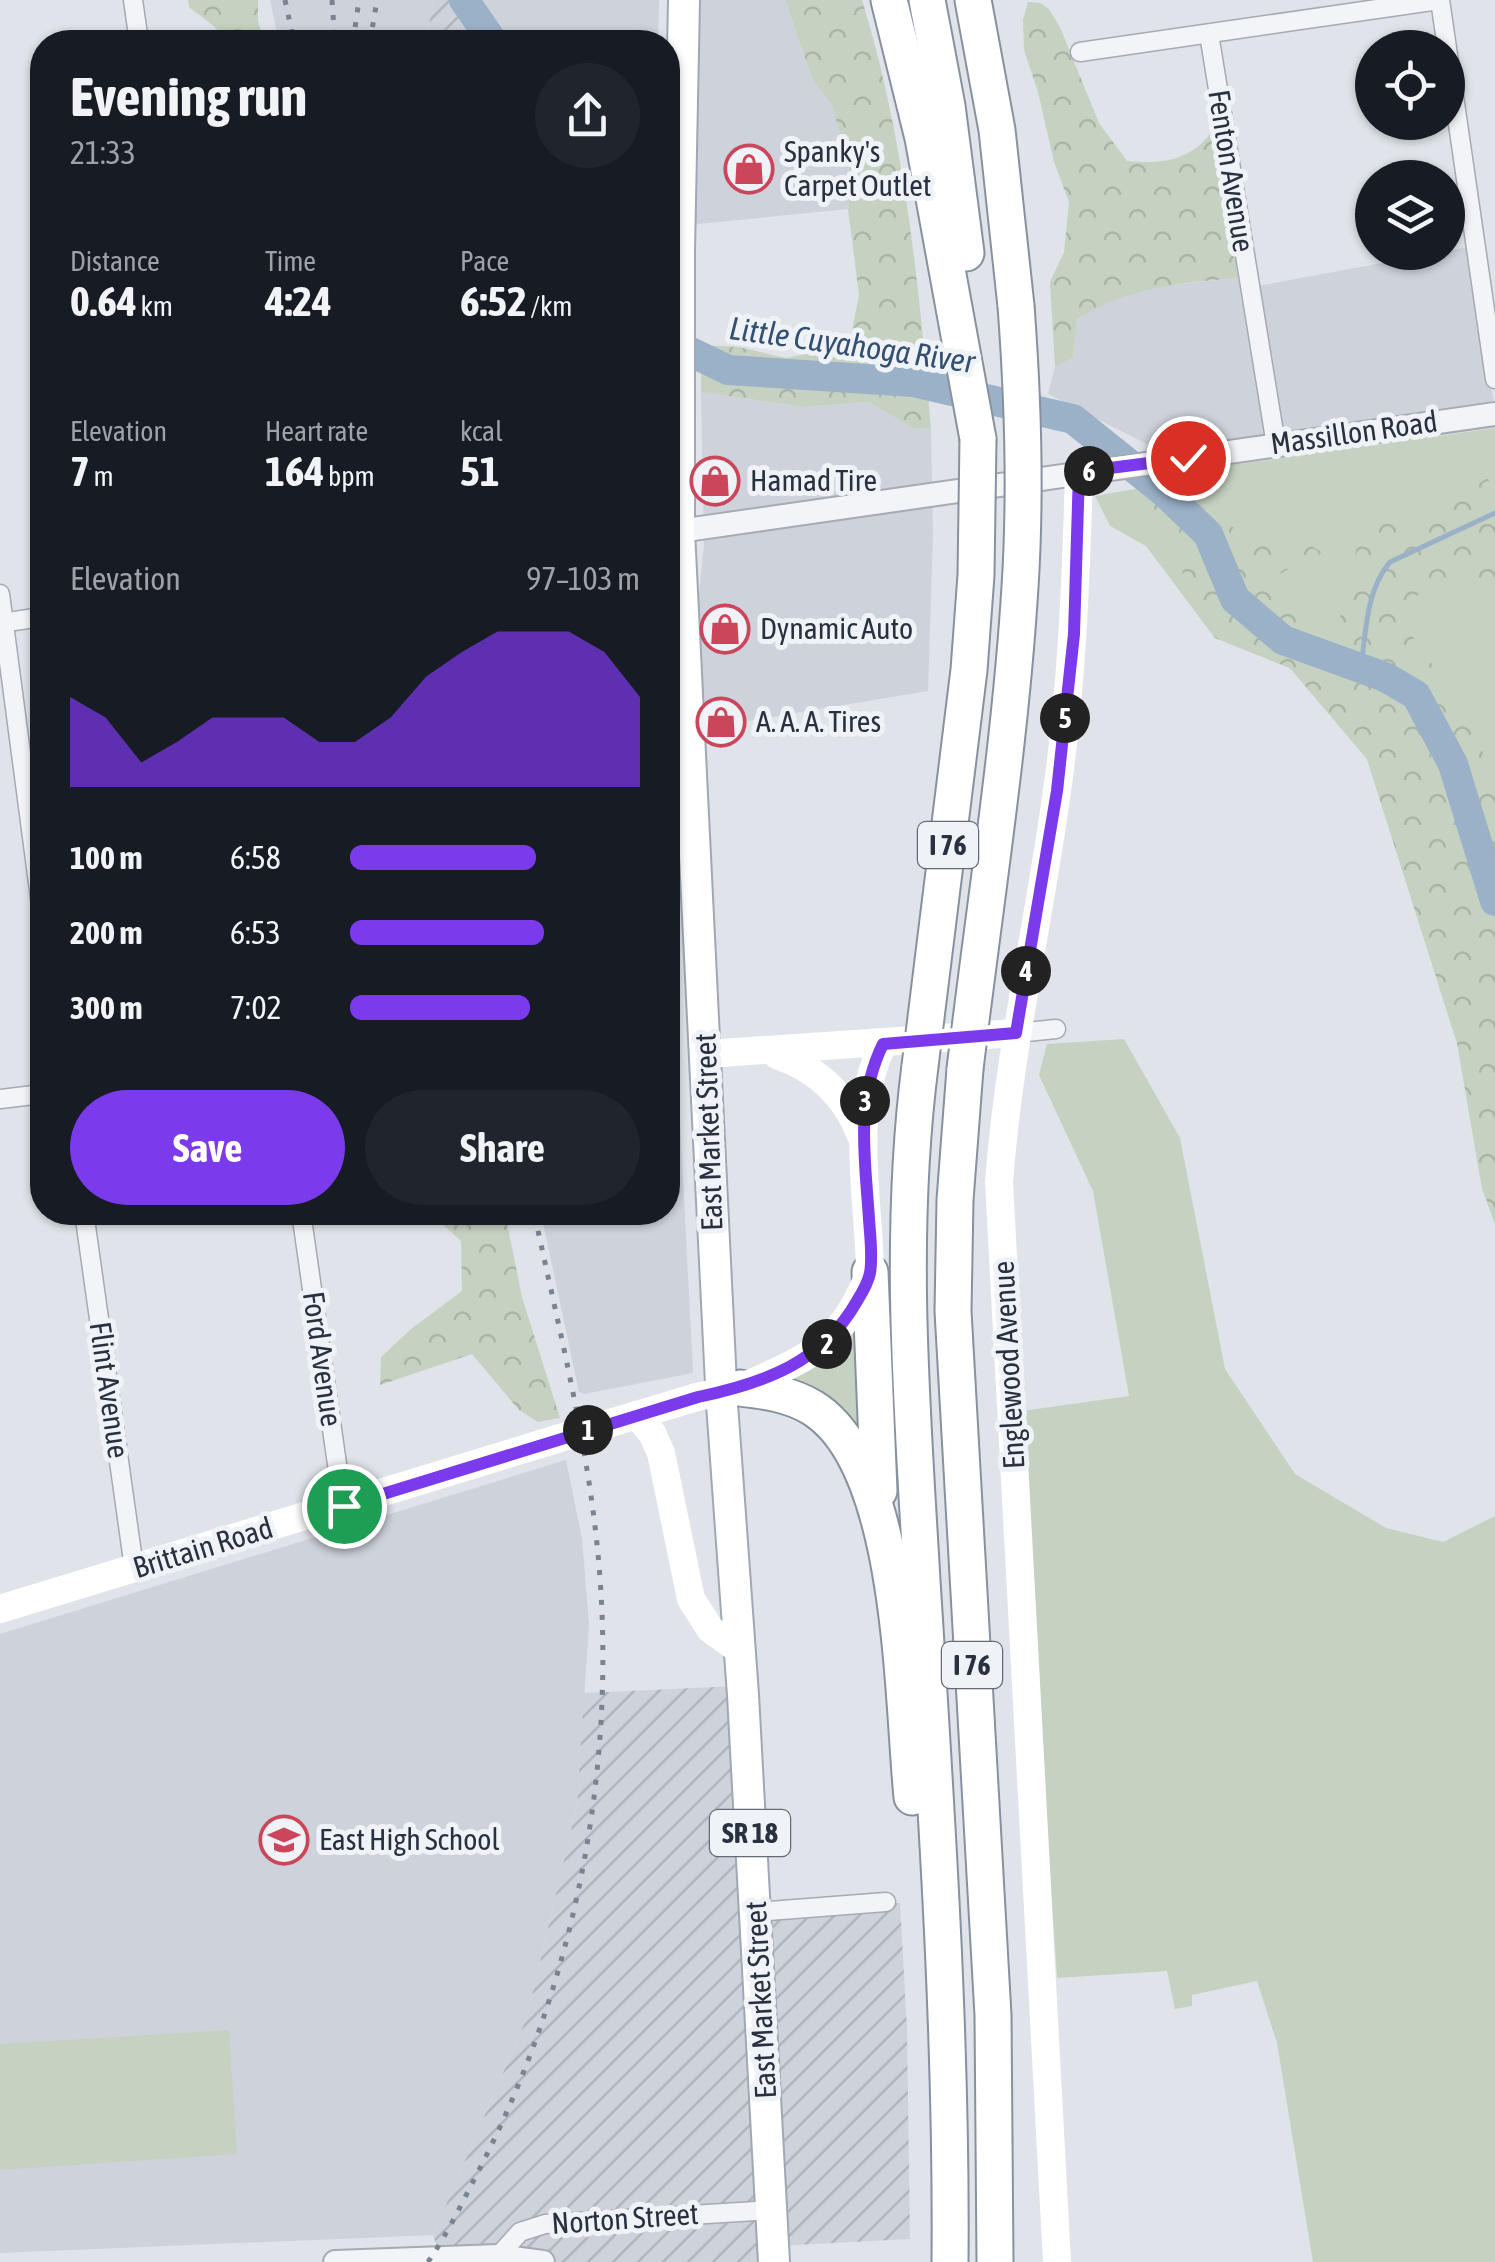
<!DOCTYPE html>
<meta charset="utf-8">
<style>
body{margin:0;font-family:"Asap Condensed",sans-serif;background:#20242c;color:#f1f3f6;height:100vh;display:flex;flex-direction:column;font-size:38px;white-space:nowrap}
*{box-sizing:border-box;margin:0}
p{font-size:32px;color:#9ea1a6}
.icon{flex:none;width:55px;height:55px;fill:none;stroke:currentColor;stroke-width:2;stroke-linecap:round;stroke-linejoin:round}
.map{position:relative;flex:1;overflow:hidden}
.sheet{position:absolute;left:30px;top:30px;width:650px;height:1195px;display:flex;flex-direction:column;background:#171b24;border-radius:40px;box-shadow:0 2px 8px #0004}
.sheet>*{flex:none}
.fabs{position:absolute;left:1355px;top:30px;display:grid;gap:20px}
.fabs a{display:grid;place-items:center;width:110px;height:110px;border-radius:50%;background:#171b24;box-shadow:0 2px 8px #0004;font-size:50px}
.pin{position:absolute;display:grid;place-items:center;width:85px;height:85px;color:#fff;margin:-42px;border:5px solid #fff;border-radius:50%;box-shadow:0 2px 10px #0007}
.km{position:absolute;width:50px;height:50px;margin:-25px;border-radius:50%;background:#222;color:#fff;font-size:28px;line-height:50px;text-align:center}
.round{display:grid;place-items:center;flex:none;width:105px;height:105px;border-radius:52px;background:#20242c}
.head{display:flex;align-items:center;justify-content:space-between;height:170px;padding:0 40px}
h1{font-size:55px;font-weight:700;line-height:75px}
.figures{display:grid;grid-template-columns:repeat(3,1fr);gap:15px;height:170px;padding:10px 40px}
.figures div{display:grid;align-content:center}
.figures b{font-size:42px;font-weight:700}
.figures small{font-size:28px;font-weight:400}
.figures p{font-size:28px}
.chart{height:280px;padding:20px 40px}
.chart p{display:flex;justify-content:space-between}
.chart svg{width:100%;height:180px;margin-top:10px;fill:#7c3aed;opacity:.7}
.button{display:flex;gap:20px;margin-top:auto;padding:20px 40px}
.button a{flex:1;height:115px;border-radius:60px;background:#7c3aed;color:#fff;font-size:40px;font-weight:700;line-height:115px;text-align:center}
.button a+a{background:#20242c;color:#f1f3f6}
ul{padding:0 40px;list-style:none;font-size:32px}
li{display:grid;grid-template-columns:160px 120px 1fr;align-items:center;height:75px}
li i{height:25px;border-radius:12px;background:#7c3aed}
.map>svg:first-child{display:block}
.built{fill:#ced2db}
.industrial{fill:url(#industrial-furrows)}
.grass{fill:#c6d2c1}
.forest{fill:url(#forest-crowns)}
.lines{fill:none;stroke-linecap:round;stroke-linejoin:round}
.stream{stroke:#9bb1c8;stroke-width:5}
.river{stroke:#9bb1c8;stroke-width:30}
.minor-casing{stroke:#a5aab3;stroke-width:21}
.tertiary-casing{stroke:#a5aab3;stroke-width:26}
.primary-casing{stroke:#9fa8b4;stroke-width:34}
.motorway-casing{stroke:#87919f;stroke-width:39}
.minor{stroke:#f2f4f7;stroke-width:18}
.tertiary{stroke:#f2f4f7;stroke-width:22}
.secondary{stroke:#fff;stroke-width:28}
.primary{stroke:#fff;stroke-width:30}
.motorway{stroke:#fff;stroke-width:35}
.rail{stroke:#798392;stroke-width:5;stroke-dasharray:5 10;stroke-linecap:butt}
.motorway-bridge-casing{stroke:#87919f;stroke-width:39;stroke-linecap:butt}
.secondary-bridge{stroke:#fff;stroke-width:28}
.motorway-bridge{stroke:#fff;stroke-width:35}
.route-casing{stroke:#fff;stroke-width:20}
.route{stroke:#7c3aed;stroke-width:12}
.labels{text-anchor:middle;stroke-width:10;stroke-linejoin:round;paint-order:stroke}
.shield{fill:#eff2f6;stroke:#646b77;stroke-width:2.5}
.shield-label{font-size:28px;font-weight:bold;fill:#293140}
.poi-label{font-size:30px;fill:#293140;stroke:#eff2f6;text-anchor:start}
.street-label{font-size:30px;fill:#293140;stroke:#eff2f6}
.water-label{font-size:32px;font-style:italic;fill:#335073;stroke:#eff2f6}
</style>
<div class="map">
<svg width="1495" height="2262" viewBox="0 0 1495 2262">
<defs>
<pattern id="industrial-furrows" width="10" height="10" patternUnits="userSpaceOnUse" patternTransform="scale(2.5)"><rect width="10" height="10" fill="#ced2db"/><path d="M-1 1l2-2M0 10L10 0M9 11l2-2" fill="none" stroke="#b1b5bd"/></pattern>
<pattern id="forest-crowns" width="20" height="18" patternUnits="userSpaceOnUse" patternTransform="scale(2.5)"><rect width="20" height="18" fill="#c6d2c1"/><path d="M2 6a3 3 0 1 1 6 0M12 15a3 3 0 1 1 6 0" fill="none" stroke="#aab5a7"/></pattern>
</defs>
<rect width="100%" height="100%" fill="#e0e3e9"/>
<!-- built -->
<g class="built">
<polygon points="270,0 434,0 425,42 279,42"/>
<polygon points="464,0 659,0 658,42 493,42"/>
<polygon points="687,0 785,0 813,81 832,103 852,183 848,209 688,225"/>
<polygon points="1468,247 1495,410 1279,440 1258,286"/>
<polygon points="1238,278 1268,438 1164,453 1048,394 1055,367 1073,358 1077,319 1096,307 1145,288"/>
<polygon points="701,392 803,407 869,402 912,428 931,429 933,533 928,691 705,728 697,614 704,545"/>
<polygon points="668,885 693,1373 584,1394 579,1392 541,1213 668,1212"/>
<polygon points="566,1460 582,1539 589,1624 577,1805 527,2017 433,2235 0,2253 0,1634"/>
</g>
<!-- industrial -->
<g class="industrial">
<polygon points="434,0 464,0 493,42 425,42"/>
<polygon points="738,1686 766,2206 561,2217 496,2252 439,2253 433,2235 527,2017 577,1805 584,1693"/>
<polygon points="900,1903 907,2029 910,2239 777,2246 760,1918"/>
<polygon points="768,2215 770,2262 555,2262 508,2252 522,2236 547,2227"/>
</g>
<!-- grass -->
<g class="grass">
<polygon points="1495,428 1495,1224 1482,1188 1457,1043 1367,759 1290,668 1215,638 1146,546 1110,526 1095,496 1180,481 1182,472"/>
<path d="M1124,1039L1180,1138L1225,1369L1295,1474L1386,1528L1443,1542L1495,1516V2262H1313L1277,2043L1257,1981L1192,1995V2006L1175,2009L1167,1971L1057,1978C1044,1789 1038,1600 1022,1411L1129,1396L1093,1191L1039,1075L1047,1044Z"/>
<polygon points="858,1310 868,1450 780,1377"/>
<polygon points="229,2030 237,2154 0,2170 0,2044"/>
</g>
<!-- forest -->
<g class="forest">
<polygon points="188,0 258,0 258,21 264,42 222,42 216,28 189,7"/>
<path d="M785,0H862C905,140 919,284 931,429L912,428L869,402L803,407L701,392V345L739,347L786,358L849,345L859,295L848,209L852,182L832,104L813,81Z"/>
<path d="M1028,2L1040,3L1049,9L1060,27L1099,123L1127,161C1160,164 1188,162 1210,134L1219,145L1238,278C1180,283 1128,287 1077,319L1073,358L1055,367L1050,282L1064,252L1069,202L1054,162L1038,92L1024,50L1023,20Z"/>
<path d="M1488,478L1495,507V592L1422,590L1403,614L1411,634L1428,660L1447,679L1472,717L1495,793V1224L1482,1188L1457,1043L1367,759L1290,668L1215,638L1179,590L1183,570L1150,501L1177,489C1202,509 1230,529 1260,539C1285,547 1297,534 1321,552L1316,561L1300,563L1272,578L1295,603C1294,626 1303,630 1319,645L1341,615L1361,529L1440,504Z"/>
<polygon points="397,1213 505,1213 522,1297 560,1418 538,1422 519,1410 472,1354 380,1385 381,1357 411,1329 462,1291 461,1241 442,1224 396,1216"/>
</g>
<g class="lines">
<!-- stream -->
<path class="stream" d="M1361,667C1366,632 1366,590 1390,562L1495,513"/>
<!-- river -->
<g class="river">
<polyline points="464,0 493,42"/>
<polyline points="668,341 728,370 913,382 1073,419 1164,492 1208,534 1235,599 1283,640 1385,677 1416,695 1453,764 1495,901"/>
</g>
<!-- minor casing -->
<g class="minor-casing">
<g id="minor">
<polyline points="133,0 139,42"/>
<polyline points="1440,0 1495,379"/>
<polyline points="1209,34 1276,445"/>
<polyline points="1080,52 1439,0"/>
<polyline points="0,594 42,913"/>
<polyline points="0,623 42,617"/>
<polyline points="1016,1033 1056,1029"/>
<polyline points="0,1099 42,1094"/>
<polyline points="84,1212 134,1568"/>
<polyline points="301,1212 343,1506"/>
<polyline points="756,1912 886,1902"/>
<polyline points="493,2262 520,2232 545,2224 772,2210"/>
</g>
</g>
<!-- tertiary casing -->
<g class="tertiary-casing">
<g id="tertiary">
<polyline points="679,531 1495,414"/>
<polyline points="335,2262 499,2256 543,2262"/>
</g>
</g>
<!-- primary casing -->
<g class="primary-casing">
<polyline id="primary" points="684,0 679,251 679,531 722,1404 743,1695 774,2262"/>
</g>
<!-- motorway casing -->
<g class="motorway-casing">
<g id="motorway">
<polyline points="889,0 923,138 978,439"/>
<polyline points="927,0 947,106 966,253"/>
<polyline points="973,0 997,130 1016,306"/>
<path d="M920,1066C898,1237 912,1409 922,1580C936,1807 952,2035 950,2262"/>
<polyline points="965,1069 955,1200 953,1311 993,2015 995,2262"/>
<polyline points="870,1272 879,1491"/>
<path d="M740,1388C765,1391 790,1394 813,1408C904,1465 902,1698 912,1797"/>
</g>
</g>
<!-- minor -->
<use href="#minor" class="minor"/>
<!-- tertiary -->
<use href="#tertiary" class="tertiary"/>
<!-- secondary -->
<g class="secondary">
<polyline points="706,1054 1016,1033"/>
<path d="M777,1055C817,1069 846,1095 861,1136"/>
<path d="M740,1388C809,1357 841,1347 870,1272C869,1197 849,1114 883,1044"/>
<polyline points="636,1415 652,1433 661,1453 691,1599 710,1629 739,1650"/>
<polyline points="597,1427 697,1397"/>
<polyline points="0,1609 557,1439"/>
<path d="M1057,2262L999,1182C1009,1050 1039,922 1057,791C1072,685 1076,579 1079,472"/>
</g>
<!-- primary -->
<use href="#primary" class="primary"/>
<!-- motorway -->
<use href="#motorway" class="motorway"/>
<!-- rail -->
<g class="rail">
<polyline points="285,0 294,42"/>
<polyline points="332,0 335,42"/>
<polyline points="353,42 359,0"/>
<polyline points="370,42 377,0"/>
<path d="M428,2262C448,2233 463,2201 479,2170C576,1982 618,1764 598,1554C587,1439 558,1325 534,1212"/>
</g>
<!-- motorway-bridge casing -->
<g class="motorway-bridge-casing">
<g id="motorway-bridge">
<polyline points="920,1066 969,670 976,575 978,439"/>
<path d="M965,1069C984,909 1010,748 1020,587C1026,493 1023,399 1016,306"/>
</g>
</g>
<!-- secondary-bridge -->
<g class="secondary-bridge">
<polyline points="697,1397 740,1388"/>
<polyline points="557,1439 597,1427"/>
</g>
<!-- motorway-bridge -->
<use href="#motorway-bridge" class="motorway-bridge"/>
</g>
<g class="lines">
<!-- route casing -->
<g class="route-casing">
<path id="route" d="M344,1506L698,1397C764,1383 822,1363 857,1301C862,1293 868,1283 870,1273C873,1257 870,1235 869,1219C865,1157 855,1101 883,1044L1016,1033L1057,791L1074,634L1079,472L1188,458"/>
</g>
<!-- route -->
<use href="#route" class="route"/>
</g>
<!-- icons -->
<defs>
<g id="shop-ring" transform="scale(2.5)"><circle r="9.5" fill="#eff2f6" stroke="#cc465b" stroke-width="1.5"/><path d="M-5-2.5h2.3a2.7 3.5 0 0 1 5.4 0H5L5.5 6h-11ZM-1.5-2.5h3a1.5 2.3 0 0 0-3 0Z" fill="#cc465b"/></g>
<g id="school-ring" transform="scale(2.5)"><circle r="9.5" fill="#eff2f6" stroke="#cc465b" stroke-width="1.5"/><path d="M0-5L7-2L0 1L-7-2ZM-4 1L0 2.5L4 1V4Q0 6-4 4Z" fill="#cc465b"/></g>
</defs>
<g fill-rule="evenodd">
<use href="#shop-ring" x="749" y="169"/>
<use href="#shop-ring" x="715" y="481"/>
<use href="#shop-ring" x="725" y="629"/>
<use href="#shop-ring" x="721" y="722"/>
<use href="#school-ring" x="284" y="1840"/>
</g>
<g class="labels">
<!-- shield labels -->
<g class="shield">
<rect x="918" y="822" width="60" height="46" rx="8"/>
<rect x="942" y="1642" width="60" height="46" rx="8"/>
<rect x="710" y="1810" width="80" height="46" rx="8"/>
</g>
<g class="shield-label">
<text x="948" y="855">I 76</text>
<text x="972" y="1675">I 76</text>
<text x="750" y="1843">SR 18</text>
</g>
<!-- poi labels -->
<g class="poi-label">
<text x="784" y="162">Spanky's<tspan x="784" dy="34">Carpet Outlet</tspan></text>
<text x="750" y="491">Hamad Tire</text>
<text x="760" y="639">Dynamic Auto</text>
<text x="756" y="732">A. A. A. Tires</text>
<text x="319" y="1850">East High School</text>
</g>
<!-- street labels -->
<g class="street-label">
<text transform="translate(1231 171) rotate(81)" y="10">Fenton Avenue</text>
<text transform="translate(1354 433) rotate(-8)" y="10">Massillon Road</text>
<text transform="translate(709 1132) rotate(-92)" y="10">East Market Street</text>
<text transform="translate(322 1359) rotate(82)" y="10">Ford Avenue</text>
<text transform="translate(1009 1365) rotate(-93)" y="10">Englewood Avenue</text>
<text transform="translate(109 1390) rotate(82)" y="10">Flint Avenue</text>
<text transform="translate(203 1548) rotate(-17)" y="10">Brittain Road</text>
<text transform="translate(761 2000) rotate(-93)" y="10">East Market Street</text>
<text transform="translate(625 2219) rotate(-4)" y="10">Norton Street</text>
</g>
<!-- water labels -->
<g class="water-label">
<text transform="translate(852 345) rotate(8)" y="11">Little Cuyahoga River</text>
</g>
</g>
</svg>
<div class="fabs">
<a><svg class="icon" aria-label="locate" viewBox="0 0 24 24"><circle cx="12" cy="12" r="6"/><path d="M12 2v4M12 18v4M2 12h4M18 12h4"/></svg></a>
<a><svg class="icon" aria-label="layers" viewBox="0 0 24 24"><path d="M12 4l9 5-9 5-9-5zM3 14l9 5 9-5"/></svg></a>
</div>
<div class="pin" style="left:344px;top:1506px;background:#1e9e55"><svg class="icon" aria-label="arrive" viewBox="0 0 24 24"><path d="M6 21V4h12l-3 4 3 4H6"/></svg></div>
<div class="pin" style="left:1188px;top:458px;background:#d93025"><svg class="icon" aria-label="check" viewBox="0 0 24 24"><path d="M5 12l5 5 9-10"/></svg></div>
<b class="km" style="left:588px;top:1430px">1</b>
<b class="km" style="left:827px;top:1344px">2</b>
<b class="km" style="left:865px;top:1101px">3</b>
<b class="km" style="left:1026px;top:971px">4</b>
<b class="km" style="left:1065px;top:718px">5</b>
<b class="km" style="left:1089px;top:471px">6</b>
<section class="sheet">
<div class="head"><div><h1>Evening run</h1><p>21:33</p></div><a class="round"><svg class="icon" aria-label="share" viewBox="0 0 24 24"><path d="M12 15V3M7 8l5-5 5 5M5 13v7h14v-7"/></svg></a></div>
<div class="figures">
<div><p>Distance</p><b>0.64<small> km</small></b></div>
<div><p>Time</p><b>4:24</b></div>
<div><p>Pace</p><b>6:52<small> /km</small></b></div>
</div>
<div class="figures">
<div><p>Elevation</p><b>7<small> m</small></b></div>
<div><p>Heart rate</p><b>164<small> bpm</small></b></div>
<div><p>kcal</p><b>51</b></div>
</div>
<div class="chart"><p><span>Elevation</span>97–103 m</p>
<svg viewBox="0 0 160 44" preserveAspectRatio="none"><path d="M0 44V22L10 27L20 38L30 33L40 27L50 27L60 27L70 33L80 33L90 27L100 17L110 11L120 6L130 6L140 6L150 11L160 22V44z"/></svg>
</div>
<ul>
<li><b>100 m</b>6:58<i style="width:64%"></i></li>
<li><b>200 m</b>6:53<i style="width:67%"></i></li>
<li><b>300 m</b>7:02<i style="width:62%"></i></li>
</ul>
<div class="button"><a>Save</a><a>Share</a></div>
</section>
</div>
